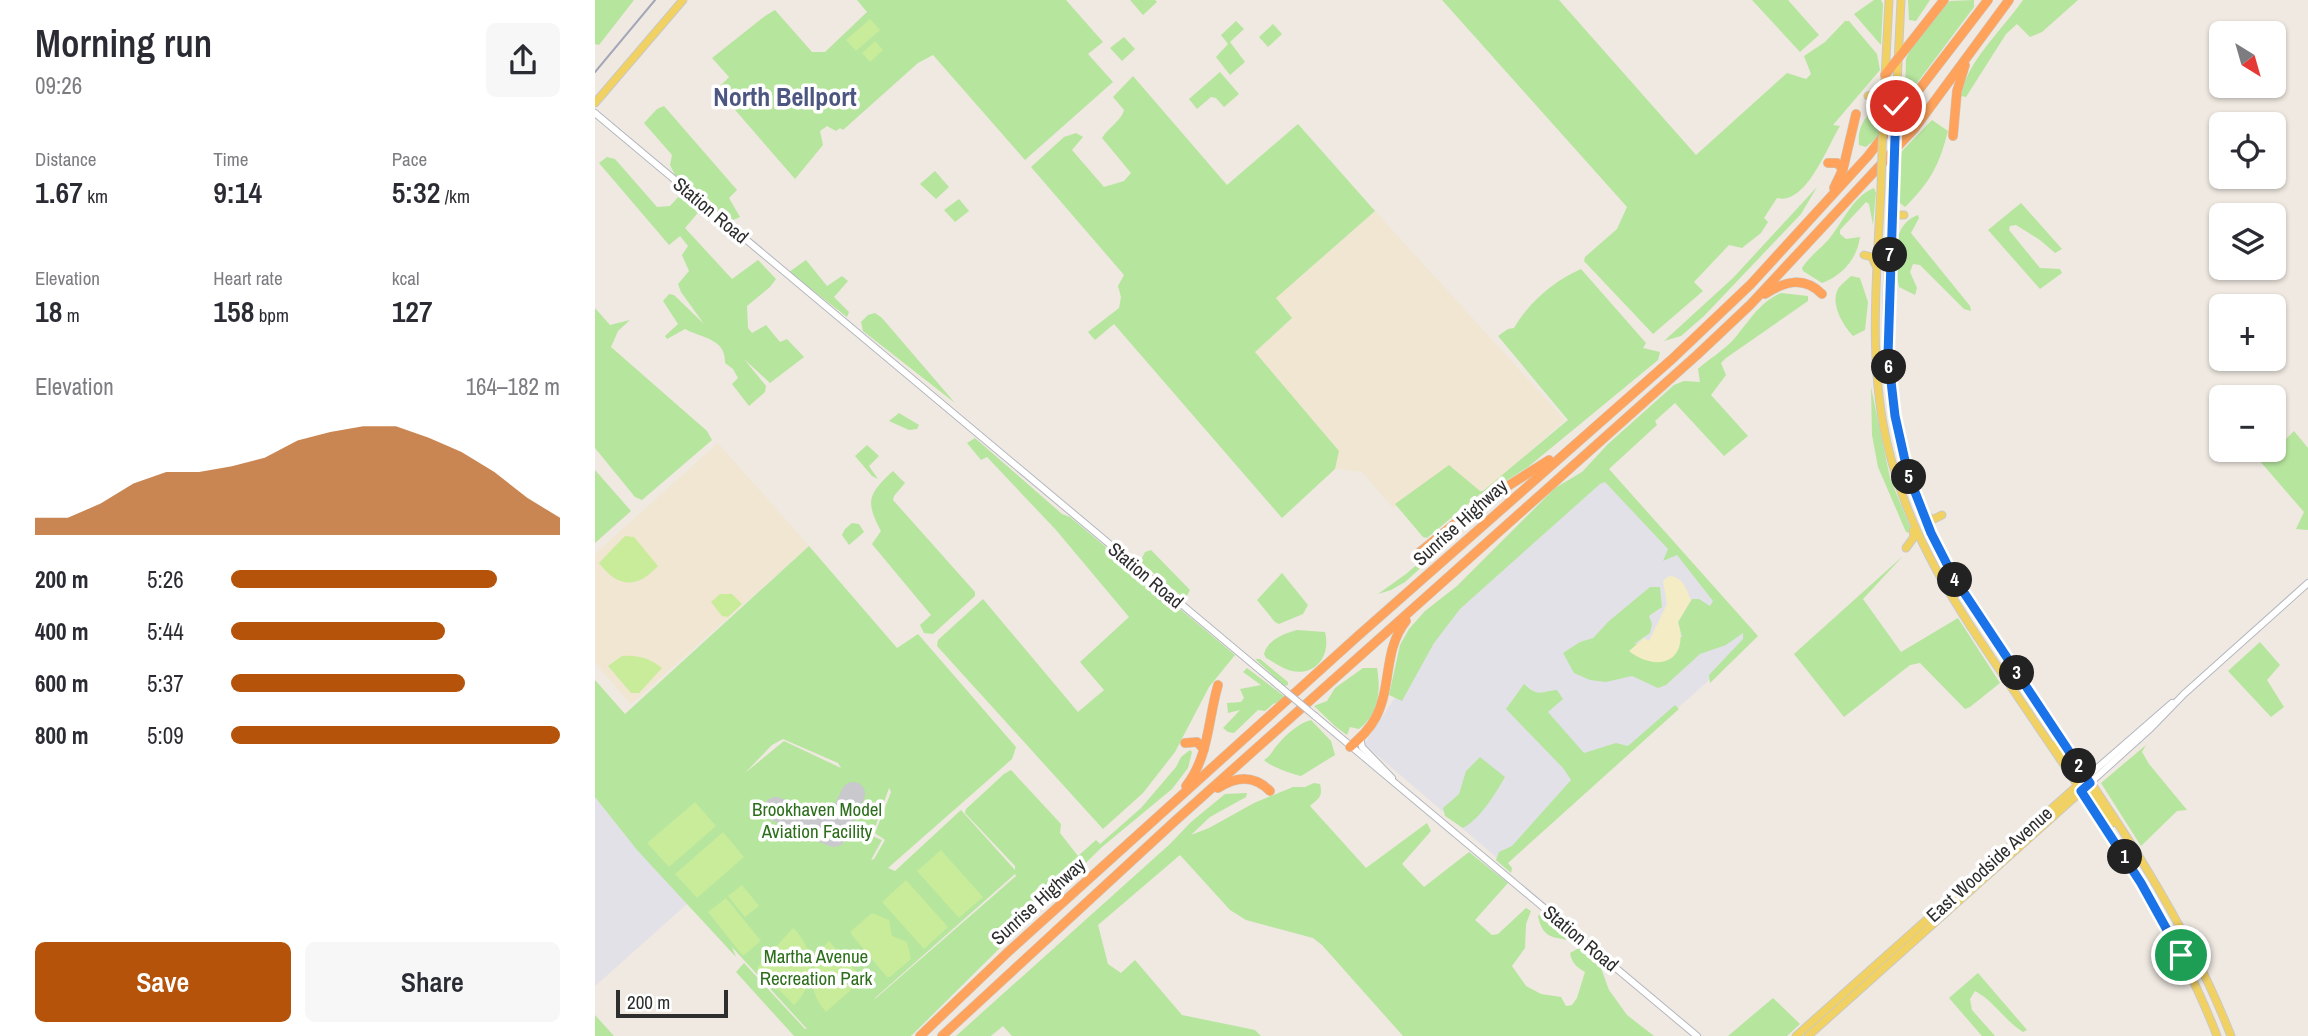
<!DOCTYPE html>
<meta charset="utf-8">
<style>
body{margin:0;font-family:"Archivo Narrow",sans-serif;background:#f7f7f7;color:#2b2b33;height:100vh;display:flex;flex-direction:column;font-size:26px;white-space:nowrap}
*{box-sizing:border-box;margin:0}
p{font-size:23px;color:#7c7c81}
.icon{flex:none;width:38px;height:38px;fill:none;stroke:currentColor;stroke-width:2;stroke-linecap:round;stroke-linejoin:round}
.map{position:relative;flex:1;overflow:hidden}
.side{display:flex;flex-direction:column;background:#fff;width:595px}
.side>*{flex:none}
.needle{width:46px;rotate:143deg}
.tools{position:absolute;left:1614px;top:21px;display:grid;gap:14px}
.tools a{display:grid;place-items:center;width:77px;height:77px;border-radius:10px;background:#fff;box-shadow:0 2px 5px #0004;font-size:35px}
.scale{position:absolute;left:21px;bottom:18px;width:112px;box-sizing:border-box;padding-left:7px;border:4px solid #2e2e2e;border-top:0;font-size:19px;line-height:24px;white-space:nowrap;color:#2e2e2e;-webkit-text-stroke:5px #fff;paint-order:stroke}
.pin{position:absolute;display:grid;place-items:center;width:60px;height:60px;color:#fff;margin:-30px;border:4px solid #fff;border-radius:50%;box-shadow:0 2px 7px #0007}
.km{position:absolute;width:35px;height:35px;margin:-18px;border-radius:50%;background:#222;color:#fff;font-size:19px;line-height:35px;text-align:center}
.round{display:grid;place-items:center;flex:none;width:74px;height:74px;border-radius:10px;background:#f7f7f7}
.summary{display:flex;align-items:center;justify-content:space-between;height:119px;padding:0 35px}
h1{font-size:38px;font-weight:600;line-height:52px}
.metrics{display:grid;grid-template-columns:repeat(3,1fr);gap:10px;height:119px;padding:7px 35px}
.metrics div{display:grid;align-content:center}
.metrics b{font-size:30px;font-weight:600}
.metrics small{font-size:19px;font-weight:400}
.metrics p{font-size:19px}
.chart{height:196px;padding:14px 35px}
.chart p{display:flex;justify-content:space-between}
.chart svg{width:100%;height:126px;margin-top:7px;fill:#b45309;opacity:.7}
.button{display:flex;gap:14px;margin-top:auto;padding:14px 35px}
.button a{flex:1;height:80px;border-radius:10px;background:#b45309;color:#fff;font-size:28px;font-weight:600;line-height:80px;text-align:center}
.button a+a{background:#f7f7f7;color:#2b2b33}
ul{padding:0 35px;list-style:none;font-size:23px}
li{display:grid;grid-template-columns:112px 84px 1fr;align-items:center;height:52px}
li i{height:18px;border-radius:9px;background:#b45309}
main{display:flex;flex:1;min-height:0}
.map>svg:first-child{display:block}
.industrial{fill:#e3e1e8}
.education{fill:#f0e6d1}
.green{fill:#b6e59e;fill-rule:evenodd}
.sand{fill:#f3ecc5}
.pitch{fill:#c9ec9a}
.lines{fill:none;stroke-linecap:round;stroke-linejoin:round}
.runway{stroke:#c9c8cc;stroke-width:24}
.secondary-casing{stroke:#b4b7c1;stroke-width:8}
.primary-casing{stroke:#c9c9c9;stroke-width:9}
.motorway-casing{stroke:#c9c9c9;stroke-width:10}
.secondary{stroke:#fff;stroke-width:6}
.primary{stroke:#f2d163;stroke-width:7}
.motorway{stroke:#ffa35c;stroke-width:9}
.rail{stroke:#a3a6b8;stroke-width:2}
.secondary-bridge-casing{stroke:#b4b7c1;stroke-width:8;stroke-linecap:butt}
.primary-bridge-casing{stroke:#c9c9c9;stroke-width:9;stroke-linecap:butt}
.secondary-bridge{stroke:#fff;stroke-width:6}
.primary-bridge{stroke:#f2d163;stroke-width:7}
.route-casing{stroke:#fff;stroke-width:14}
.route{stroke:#1a73e8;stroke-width:9}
.labels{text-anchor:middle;stroke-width:7;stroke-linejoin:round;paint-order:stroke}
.street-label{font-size:19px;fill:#2e2e2e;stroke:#fff}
.park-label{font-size:19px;fill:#2c6e1b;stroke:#fff}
.district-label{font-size:26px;font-weight:bold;fill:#4d5680;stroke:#fff}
</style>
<main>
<section class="side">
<div class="summary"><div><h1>Morning run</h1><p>09:26</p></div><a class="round"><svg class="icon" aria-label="share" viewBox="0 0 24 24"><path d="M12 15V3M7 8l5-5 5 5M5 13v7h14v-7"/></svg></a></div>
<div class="metrics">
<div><p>Distance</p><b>1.67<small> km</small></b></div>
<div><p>Time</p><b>9:14</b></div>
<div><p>Pace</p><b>5:32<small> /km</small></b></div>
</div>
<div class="metrics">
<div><p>Elevation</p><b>18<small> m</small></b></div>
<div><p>Heart rate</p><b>158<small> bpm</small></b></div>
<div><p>kcal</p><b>127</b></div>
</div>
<div class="chart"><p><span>Elevation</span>164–182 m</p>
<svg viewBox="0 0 160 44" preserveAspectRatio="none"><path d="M0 44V38L10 38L20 33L30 26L40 22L50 22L60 20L70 17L80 11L90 8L100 6L110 6L120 10L130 15L140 22L150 31L160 38V44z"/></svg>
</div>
<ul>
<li><b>200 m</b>5:26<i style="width:81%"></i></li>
<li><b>400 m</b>5:44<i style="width:65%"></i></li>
<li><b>600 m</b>5:37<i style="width:71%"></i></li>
<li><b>800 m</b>5:09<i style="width:100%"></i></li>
</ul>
<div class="button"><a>Save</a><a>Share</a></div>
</section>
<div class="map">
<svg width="1713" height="1036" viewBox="0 0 1713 1036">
<rect width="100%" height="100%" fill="#efe9e1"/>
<!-- industrial -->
<g class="industrial">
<polygon points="1009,476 1161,638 909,864 769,744 862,605"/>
<polygon points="0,797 92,904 0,986"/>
</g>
<!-- education -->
<g class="education">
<polygon points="780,211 970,420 915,469 922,478 880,492 858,467 798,508 767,472 740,469 744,451 660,352 697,319 681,298"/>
<polygon points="123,443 214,546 36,704 0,663 0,554"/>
</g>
<!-- green -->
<g class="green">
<polygon points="0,0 39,0 4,45 0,44"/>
<polygon points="262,0 471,0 508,42 493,54 518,82 430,160 338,55 323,63 248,130 245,128 241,131 232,126 225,131 228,145 200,179 122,89 134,77 117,58 170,16 180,10 217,52 230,52 272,12"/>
<polygon points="535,0 560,0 562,2 548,15"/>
<path d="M847,0H964L1101,155L1192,73L1211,79L1216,74L1209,56L1230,42L1250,21H1254L1282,54L1285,70L1238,125L1245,126C1233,145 1211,206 1182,198L1169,218L1173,222L1166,233L1147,248L1134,245L1099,282L1108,291L1058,334L989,261L990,257L1022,229L1032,207Z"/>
<polygon points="1157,0 1193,0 1224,35 1205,52"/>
<polygon points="1279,0 1286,0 1288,4 1286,45 1259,14"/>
<polygon points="1313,0 1335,0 1321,21 1314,20"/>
<polygon points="1379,0 1379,7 1310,99 1311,59 1316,48 1347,8 1355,1"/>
<path d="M1428,0H1483L1447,32L1435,37L1422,24L1411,34L1371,97L1366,96C1371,62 1409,28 1428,0Z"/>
<polygon points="641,21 649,29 635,42 650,62 635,75 621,57 633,44 626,35"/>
<polygon points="678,24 687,34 673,47 664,37"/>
<polygon points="529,37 540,49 527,61 515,48"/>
<polygon points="625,72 644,94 629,107 621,98 616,97 602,109 594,99"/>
<path d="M538,76L632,185L703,124L780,211L681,298L697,318L660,352L744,451L740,469L687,518L519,324L500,340L493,332L524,308L526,297L523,286L529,275L436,167L469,137L481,133L488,137L477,150L509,187L529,181L536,173L507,138C513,128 527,120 529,110L518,97Z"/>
<polygon points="69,106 142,190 134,198 145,217 136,221 80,175 75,165 77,155 49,123 62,109"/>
<path d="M1281,107L1284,111V136L1271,147L1264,145C1262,129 1269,117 1281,107Z"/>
<path d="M1337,120L1353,131C1344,166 1335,182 1310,207L1305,203L1304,160L1307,151Z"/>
<path d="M12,157L20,159L62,207L75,206L86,194L107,208L90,228L137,279L163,260L181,279L175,287L152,306L153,328L157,333L171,325L185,342L192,339L209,357L175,383L149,359L171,386L170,392L154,406L137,384L143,378L138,369L130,363C131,338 106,338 90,329L72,339L70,336L83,324L68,301L74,294L79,295L109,324L86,292L83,284L94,271L87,255L93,246L85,236L74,245L4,163Z"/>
<polygon points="340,171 354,187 341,199 325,184"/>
<polygon points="1222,187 1206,214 1109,316 1086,336 1069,341 1138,278"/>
<path d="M1279,188L1281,193L1278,225L1274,204L1271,202L1245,230V234L1251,239L1265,237C1262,259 1248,275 1227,283L1208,271L1207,268C1215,256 1225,249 1234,239C1248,222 1258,196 1279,188Z"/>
<polygon points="364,199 374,211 360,222 349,210"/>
<polygon points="1426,203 1467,249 1460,253 1445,240 1421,225 1415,226 1414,230 1445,268 1465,269 1467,273 1445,289 1393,230"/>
<path d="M1323,215L1324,218L1316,233L1375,306L1376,311L1369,309L1325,265L1318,264L1315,272L1322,288L1320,295L1304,287C1299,263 1295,225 1323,215Z"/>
<polygon points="211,260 232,286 247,276 253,281 239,297 254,312 252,317 194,272"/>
<path d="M986,269L1051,343L1048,348L1065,352L1063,360L933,467L892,493L885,494L832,538L828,537L800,504L854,465L885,491H888L973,420L903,336L913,329L919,328C933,303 960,280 986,269Z"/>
<path d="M1256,276L1265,278L1273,302L1270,330L1258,336C1248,325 1235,304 1243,289C1246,284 1252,280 1256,276Z"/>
<path d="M1186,293L1213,296V301L1131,358L1126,363L1131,375L1116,395L1153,436L1129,456L1080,403L1060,421L1062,425L1014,469L1163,636L1115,683L1114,675L1148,639V633L1131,645L1105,654L1071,685L1063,688L1037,676L1011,682L995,680L979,673L968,653L985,642L998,638L1014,621L1055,587H1065L1067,607L1054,616L1057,624L1055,633L1039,644L1087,637L1083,622L1097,599H1104L1115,606L1118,601L1082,555L1068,561L1073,549L1010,482L1005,484L865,609L839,643L807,701L794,695L805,645L814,629L830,611L862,586L960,488L987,472L1013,444L1079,385L1089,381L1105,382L1103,369C1114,359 1128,351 1138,340C1153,323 1164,302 1186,293Z"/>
<polygon points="0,308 15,325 35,320 23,331 16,347 112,431 117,440 47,500 40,497 0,448"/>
<polygon points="280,313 287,318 360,403 268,331 266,322 273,315"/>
<polygon points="1276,387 1295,478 1318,534 1311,532 1283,467 1277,435"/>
<polygon points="304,413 324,425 322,429 314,430 294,421"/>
<polygon points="1699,431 1713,448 1713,530 1701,529 1709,512 1657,452 1682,448"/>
<polygon points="380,438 467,514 475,517 640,655 614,687 580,752 548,793 508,829 342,646 343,640 388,599 483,712 509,690 485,662 534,617 461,530 392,457 386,460 372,443"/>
<polygon points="272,445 284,456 274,466 283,479 277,476 260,456"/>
<polygon points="0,470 36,511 0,543"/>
<path d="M298,471L310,483L299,496L298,500L380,592V596L338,634L329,633L325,625L336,615L277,544L286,531C270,501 273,494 298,471Z"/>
<polygon points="891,509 810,582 796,590 783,594 811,574 886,510"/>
<polygon points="257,523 264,524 269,532 254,545 247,535 250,529"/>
<path d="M214,546L302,648L323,634L421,747L417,759L293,868L300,871L366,810L420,870V866L370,813L371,809L409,774L416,770L466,824L465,833L483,856L501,840L505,844L546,808L581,767L586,757L595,750L597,752L593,768L577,789L507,847L316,1036H199L141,972L149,963L210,1029H212L137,947L141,957L42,850L0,797V680L30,714ZM188,739L243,763L246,768L189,741L150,773L177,745ZM294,788L296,792L280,833L290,840L279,859L276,860L287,840L277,836ZM420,874L421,876L280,999V998Z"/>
<polygon points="556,550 595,590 592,596 585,595 545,562 550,552"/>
<polygon points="1308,556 1268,599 1306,652 1363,618 1405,683 1375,707 1370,709 1325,663 1315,665 1249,717 1199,654"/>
<polygon points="687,573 713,605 708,614 684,624 680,622 662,600"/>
<path d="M702,630L730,632C736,654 722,676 697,671C688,669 679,662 671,658L669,654C673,639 689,634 702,630Z"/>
<polygon points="1665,642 1685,665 1672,680 1689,707 1676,717 1633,671"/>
<polygon points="660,659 665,659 693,682 693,685 689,686"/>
<polygon points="652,668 689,696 686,701 678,704 670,711 663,710 639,733 633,732 628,728 645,710 633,713 632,703 646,702 649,698 645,689 666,685 648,672"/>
<path d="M768,668H782C786,691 784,714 764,729L755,727L752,735L741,727L719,706L732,701L740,688Z"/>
<path d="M929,684C944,698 946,691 962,690L968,699L953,712L989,753L1021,743L1033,746L1080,705L1084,709L913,863L917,868L916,873L901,860L904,852L917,846L976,780L968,768L911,709Z"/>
<path d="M716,720L736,741L740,755L706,776C697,774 676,767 669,760C677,755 678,749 684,743C692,734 704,723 716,720Z"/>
<polygon points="1551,745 1547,752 1554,764 1592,810 1582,811 1546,846 1506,783"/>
<path d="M885,757L910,777C900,794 886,818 868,828L850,816L848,808L864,794L871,771Z"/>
<path d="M719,783L725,784C728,797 724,798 715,806L771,868L832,823L836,831L807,864L829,887L874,852L913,883L880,920L897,935L903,934L931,908L936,911L931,924L930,948L917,966L931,986L946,994L966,997L971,1006L977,1005L982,998L990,972C982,967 977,964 975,953L984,948C970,931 949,948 943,916L948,912L1002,957L1014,990L1032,1015L1059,1036H808L727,945L718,938L651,920L635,910L585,855L503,925L513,964L526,973L540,960L587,1015L660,1030L666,1036H417L408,1026L396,1036H361L575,844L596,822L630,794L652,793L651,797L615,817L596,835L614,828L659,803L698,787H710Z"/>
<path d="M1383,973L1432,1030L1428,1032C1410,1021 1399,1001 1380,991L1375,999L1377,1010L1400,1036H1387L1354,998Z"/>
<polygon points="1178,998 1205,1024 1192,1036 1133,1036"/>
<polygon points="0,1015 19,1036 0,1036"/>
</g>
<!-- sand -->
<path class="sand" d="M1074,576C1088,577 1091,588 1096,600L1083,622C1095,662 1062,673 1034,651L1049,638L1054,641L1072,604L1068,581Z"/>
<!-- pitch -->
<g class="pitch">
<polygon points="275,19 285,30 261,51 251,40"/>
<polygon points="280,41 288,50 275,62 267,53"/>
<path d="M30,536L39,537L63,566C42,589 23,588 4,563Z"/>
<polygon points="125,594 137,594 147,604 133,617 127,616 116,602"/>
<path d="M27,656C43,655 54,658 67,668L44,693H36L13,666Z"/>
<polygon points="100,802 121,826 74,867 52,843"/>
<polygon points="128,832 149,857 102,898 80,874"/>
<polygon points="346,850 388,897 364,918 322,871"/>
<polygon points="311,880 353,927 329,949 287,902"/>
<polygon points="147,885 164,906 150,917 133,896"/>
<polygon points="131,898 166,941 148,956 113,912"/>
<polygon points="277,913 294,920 297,936 312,942 316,959 295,977 292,977 256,934 256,931"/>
<path d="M198,928C221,950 222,983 199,1005L162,968Z"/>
<path d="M234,941L266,977L267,980L231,1012C211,990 213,962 234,941Z"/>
</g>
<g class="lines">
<!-- runway -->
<polyline class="runway" points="181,809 239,835 258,794"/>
<!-- secondary casing -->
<g class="secondary-casing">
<g id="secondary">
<polyline points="0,113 684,686"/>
<polyline points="720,716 1102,1036"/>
<polyline points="765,737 767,747 797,778"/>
<polyline points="1492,777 1577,703"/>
<polyline points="1495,783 1556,728 1589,694 1713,583"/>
</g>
</g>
<!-- primary casing -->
<g class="primary-casing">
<g id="primary">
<polyline points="1273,96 1283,94 1289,101"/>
<polyline points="0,103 88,0"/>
<polyline points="1301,106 1306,0"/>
<polyline points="1288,117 1294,0"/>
<path d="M1298,166C1296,230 1289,295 1293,358C1298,441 1323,518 1365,589C1459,736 1572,872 1636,1036"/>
<path d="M1286,188C1282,276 1272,365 1294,451C1318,547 1367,614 1421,694C1495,804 1574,912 1622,1036"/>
<polyline points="1297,211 1302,215 1309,215"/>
<polyline points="1269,255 1277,257 1280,264"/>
<polyline points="1330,514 1337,520 1347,515"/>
<polyline points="1311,548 1319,537 1318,531"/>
<polyline points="1460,745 1517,823"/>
<polyline points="1201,1036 1492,777"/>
<polyline points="1213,1036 1489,789"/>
</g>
</g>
<!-- motorway casing -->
<g class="motorway-casing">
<g id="motorway">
<polyline points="1290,75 1349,0"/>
<polyline points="1358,136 1362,91 1370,65"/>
<polyline points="1233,163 1242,163 1248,169"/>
<polyline points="1239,188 1248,169 1261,114"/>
<path d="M1170,294C1190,281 1209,276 1227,294"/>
<polyline points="825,552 883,505 954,460"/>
<polyline points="590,743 602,742 609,749"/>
<path d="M755,747C765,738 775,729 781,717C797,686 788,650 811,621"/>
<path d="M591,786C614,757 613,719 623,685"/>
<path d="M623,788C642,776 659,775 675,791"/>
<polyline points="325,1036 413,952 764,635 1076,360 1156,284 1273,156 1393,0"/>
<polyline points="347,1036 580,821 1102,355 1155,305 1319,129 1414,0"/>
</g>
</g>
<!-- secondary -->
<use href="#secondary" class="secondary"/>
<!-- primary -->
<use href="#primary" class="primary"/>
<!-- motorway -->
<use href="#motorway" class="motorway"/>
<!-- rail -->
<polyline class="rail" points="0,72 60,0"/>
<!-- secondary-bridge casing -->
<g class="secondary-bridge-casing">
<polyline id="secondary-bridge" points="684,686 720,716"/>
</g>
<!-- primary-bridge casing -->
<g class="primary-bridge-casing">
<g id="primary-bridge">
<polyline points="1298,166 1301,106"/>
<polyline points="1286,188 1288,117"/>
</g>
</g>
<!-- secondary-bridge -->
<use href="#secondary-bridge" class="secondary-bridge"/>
<!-- primary-bridge -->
<use href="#primary-bridge" class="primary-bridge"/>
</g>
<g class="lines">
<!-- route casing -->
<g class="route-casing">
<polyline id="route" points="1301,106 1293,355 1300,416 1313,474 1336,533 1358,576 1495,783 1486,791 1546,883 1586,955"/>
</g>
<!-- route -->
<use href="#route" class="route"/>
</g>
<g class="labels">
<!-- street labels -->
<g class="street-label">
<text transform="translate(116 210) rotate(40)" y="7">Station Road</text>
<text transform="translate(865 522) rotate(-42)" y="7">Sunrise Highway</text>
<text transform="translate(551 575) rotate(40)" y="7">Station Road</text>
<text transform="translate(1394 864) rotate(-42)" y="7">East Woodside Avenue</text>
<text transform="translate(443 901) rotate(-42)" y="7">Sunrise Highway</text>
<text transform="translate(986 938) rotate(40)" y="7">Station Road</text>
</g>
<!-- park labels -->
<g class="park-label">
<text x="222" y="816">Brookhaven Model<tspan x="222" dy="22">Aviation Facility</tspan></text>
<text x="221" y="963">Martha Avenue<tspan x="221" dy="22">Recreation Park</tspan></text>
</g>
<!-- district labels -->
<g class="district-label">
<text x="190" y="106">North Bellport</text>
</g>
</g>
</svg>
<div class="tools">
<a><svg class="needle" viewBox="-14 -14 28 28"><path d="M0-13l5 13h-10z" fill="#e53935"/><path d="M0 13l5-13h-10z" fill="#7c7c81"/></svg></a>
<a><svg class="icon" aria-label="locate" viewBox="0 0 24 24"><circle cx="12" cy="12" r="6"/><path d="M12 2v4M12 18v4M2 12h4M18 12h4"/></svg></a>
<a><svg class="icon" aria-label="layers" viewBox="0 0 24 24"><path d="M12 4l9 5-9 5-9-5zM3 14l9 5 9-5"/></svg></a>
<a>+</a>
<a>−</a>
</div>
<div class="scale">200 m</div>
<div class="pin" style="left:1586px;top:955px;background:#1e9e55"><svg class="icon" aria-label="arrive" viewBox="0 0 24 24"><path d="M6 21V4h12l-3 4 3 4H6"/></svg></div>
<div class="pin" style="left:1301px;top:106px;background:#d93025"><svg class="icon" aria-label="check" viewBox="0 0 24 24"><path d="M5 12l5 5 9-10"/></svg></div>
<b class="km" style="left:1530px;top:857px">1</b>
<b class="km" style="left:1484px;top:766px">2</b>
<b class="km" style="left:1422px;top:673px">3</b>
<b class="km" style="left:1360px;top:580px">4</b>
<b class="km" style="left:1314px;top:477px">5</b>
<b class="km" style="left:1294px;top:367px">6</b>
<b class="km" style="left:1295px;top:255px">7</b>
</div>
</main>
